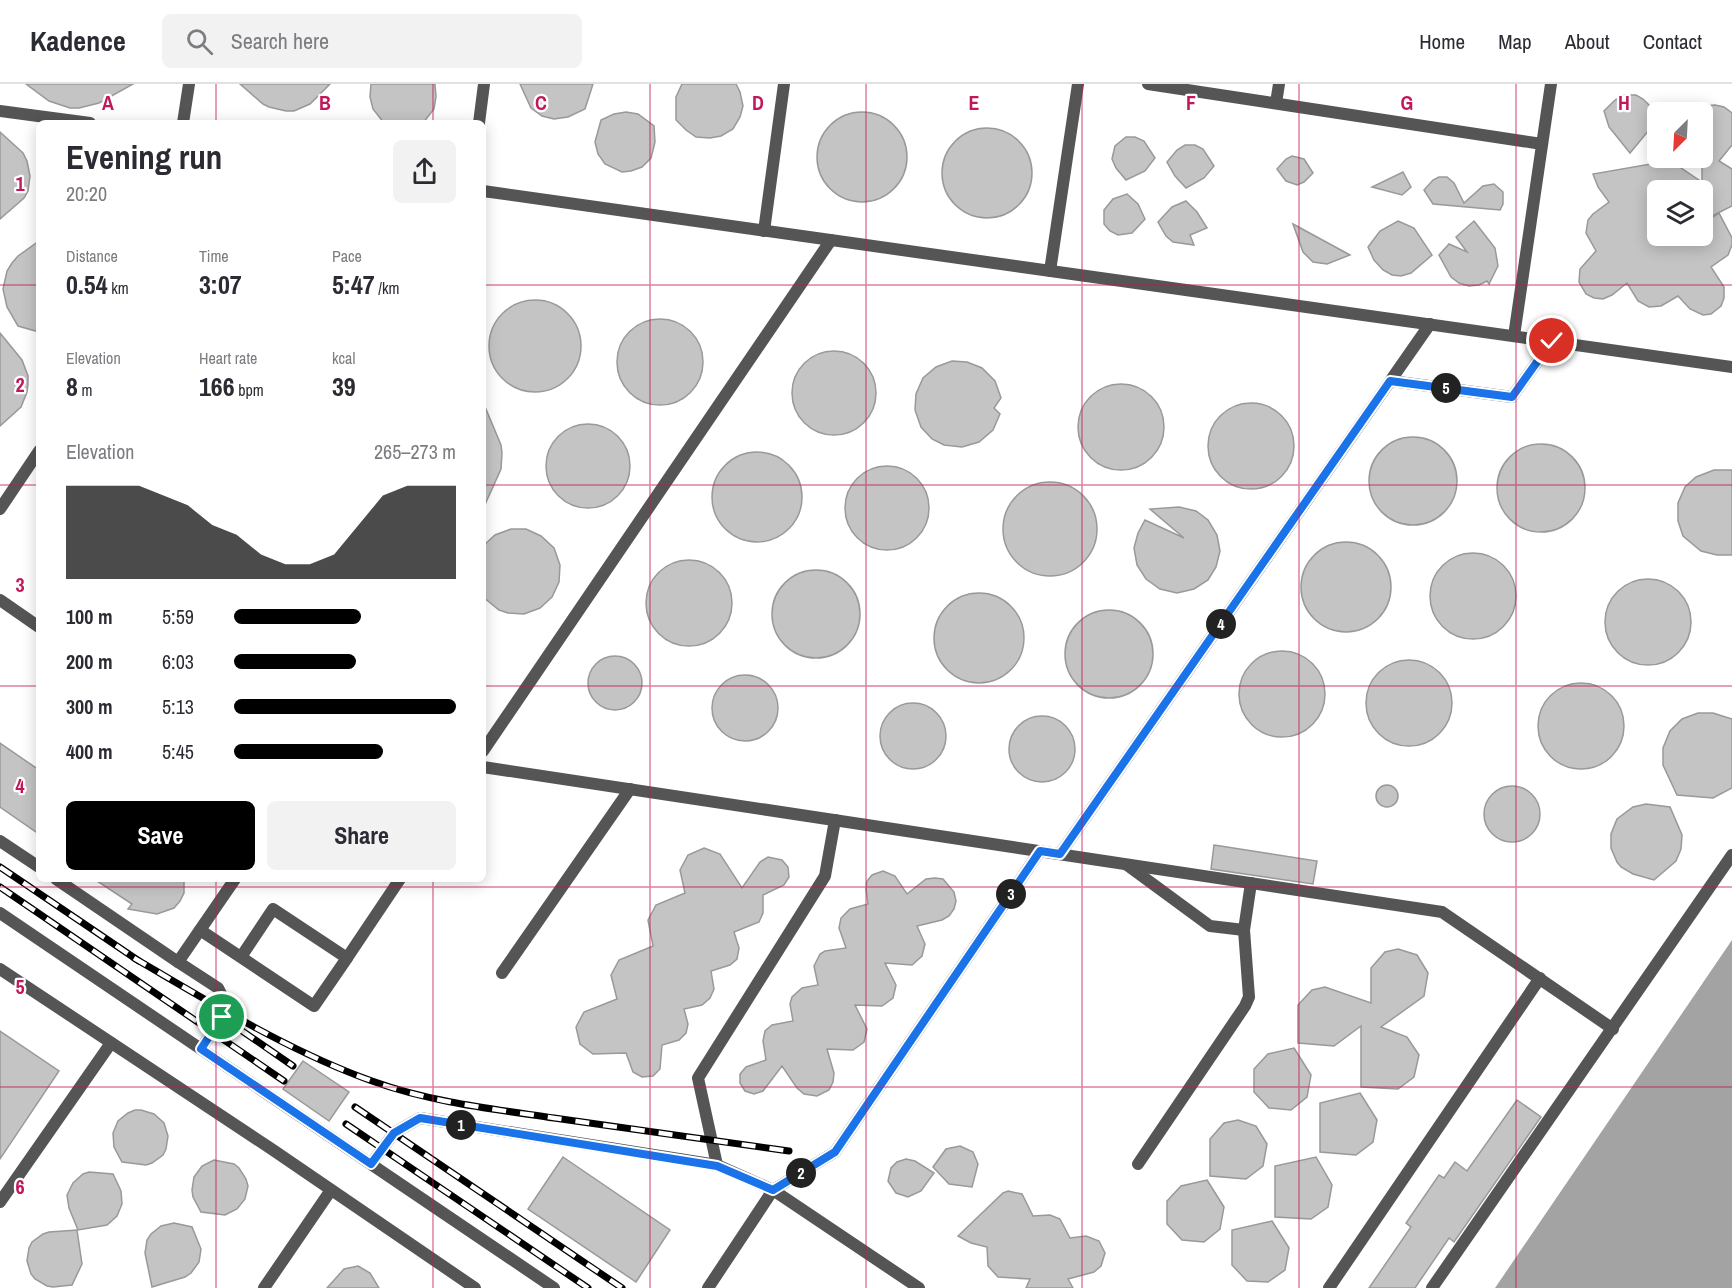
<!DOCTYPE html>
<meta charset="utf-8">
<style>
body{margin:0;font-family:"Archivo Narrow",sans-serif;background:#f2f2f3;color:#2b2b33;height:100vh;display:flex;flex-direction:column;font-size:22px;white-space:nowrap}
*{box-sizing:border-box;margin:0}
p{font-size:20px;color:#7c7c81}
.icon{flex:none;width:33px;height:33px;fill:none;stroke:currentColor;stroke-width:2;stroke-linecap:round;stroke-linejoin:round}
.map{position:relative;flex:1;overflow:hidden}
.details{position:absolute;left:36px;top:36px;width:450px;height:762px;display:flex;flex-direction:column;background:#fff;border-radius:9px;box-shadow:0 3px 15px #0003}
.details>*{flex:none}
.needle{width:39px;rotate:204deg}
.tools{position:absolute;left:1647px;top:18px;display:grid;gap:12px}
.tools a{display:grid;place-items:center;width:66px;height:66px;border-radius:9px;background:#fff;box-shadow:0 3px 15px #0003;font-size:30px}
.pin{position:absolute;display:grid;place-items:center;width:51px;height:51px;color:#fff;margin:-26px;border:3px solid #fff;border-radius:50%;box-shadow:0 2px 6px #0007}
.km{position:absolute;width:30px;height:30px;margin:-15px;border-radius:50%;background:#222;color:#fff;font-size:16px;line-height:30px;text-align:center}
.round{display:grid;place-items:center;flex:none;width:63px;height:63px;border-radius:9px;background:#f2f2f3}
.head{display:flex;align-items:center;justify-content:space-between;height:102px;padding:0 30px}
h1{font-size:33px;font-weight:700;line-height:45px}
.metrics{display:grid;grid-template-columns:repeat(3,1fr);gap:9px;height:102px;padding:6px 30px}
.metrics div{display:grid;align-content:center}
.metrics b{font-size:26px;font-weight:700}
.metrics small{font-size:16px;font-weight:400}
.metrics p{font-size:16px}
.chart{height:168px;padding:12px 30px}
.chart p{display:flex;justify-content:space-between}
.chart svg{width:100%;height:108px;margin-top:6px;fill:#000;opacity:.7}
.button{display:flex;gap:12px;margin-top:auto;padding:12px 30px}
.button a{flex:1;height:69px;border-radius:9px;background:#000;color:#fff;font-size:24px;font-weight:700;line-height:69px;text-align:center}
.button a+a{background:#f2f2f3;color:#2b2b33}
ul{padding:0 30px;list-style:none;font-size:20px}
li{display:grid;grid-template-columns:96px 72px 1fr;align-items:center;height:45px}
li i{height:15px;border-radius:8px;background:#000}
header{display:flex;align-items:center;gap:36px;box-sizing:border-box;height:84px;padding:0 30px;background:#fff;border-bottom:2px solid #e1e1e2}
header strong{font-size:28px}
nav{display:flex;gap:33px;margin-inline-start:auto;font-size:21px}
.search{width:420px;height:54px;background:#f2f2f3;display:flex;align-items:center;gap:15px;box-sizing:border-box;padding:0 21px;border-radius:9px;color:#7c7c81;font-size:22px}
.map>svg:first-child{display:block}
.water{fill:#a3a3a3}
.building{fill:#c4c4c4;stroke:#999;stroke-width:1.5}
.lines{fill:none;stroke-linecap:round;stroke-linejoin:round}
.service{stroke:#555;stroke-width:12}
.rail-casing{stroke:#000;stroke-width:7}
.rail{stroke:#fff;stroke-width:4.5;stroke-dasharray:14;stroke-linecap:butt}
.route-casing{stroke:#fff;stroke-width:12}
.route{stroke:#1a73e8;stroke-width:8}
.grid{fill:none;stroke:#c2185b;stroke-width:1.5;stroke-opacity:0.55}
.grid-label{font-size:20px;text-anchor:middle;font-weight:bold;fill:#c2185b;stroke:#fff;stroke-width:4.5;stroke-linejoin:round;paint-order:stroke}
</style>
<header>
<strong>Kadence</strong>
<div class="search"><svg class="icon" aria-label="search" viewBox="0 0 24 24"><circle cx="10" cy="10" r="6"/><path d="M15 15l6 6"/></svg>Search here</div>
<nav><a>Home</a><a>Map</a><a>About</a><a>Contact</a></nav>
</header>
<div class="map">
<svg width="1732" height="1204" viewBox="0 0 1732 1204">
<rect width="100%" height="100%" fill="#fff"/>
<!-- water -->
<polygon class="water" points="1732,856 1732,1204 1495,1204"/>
<!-- building -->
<g class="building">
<polygon points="26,0 133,0 99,19 79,24 70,24 49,17"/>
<polygon points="240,0 330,0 310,20 294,27 286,27 269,23 263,20"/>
<polygon points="371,0 435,0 436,13 434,25 423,39 384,39 373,25 370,13"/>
<polygon points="520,0 593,0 585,25 568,33 554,35 542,32 531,24"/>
<polygon points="682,0 736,0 740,8 743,22 740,33 733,45 721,52 710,54 696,53 686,46 676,36 676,13"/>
<polygon points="1624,11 1636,11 1643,15 1650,22 1653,30 1653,37 1649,46 1630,69 1609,43 1604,27 1615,16"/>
<polygon points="1715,21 1724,23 1732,29 1732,61 1719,77 1732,85 1732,122 1712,132 1702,117 1702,106 1658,106 1658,152 1702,152 1702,140 1719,129 1732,154 1732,161 1728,171 1711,183 1724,203 1724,214 1721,222 1711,230 1703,231 1690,225 1678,212 1661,222 1649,223 1638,217 1627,199 1612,211 1603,215 1594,214 1586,210 1579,198 1580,185 1596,167 1586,149 1588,136 1593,130 1609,118 1598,103 1593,90 1668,77 1675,80 1702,98 1702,22"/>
<polygon points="626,28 638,30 654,42 655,58 651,74 642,83 631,87 622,88 605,80 598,70 595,58 601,36 614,30"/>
<circle cx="862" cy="73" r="45"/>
<circle cx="987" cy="89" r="45"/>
<polygon points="0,48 23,69 27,77 30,92 28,107 24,114 0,135"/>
<polygon points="1126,53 1135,53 1144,57 1155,74 1145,87 1126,96 1116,84 1112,75 1115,62"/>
<polygon points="1185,61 1195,61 1203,65 1214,82 1204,94 1186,104 1175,92 1167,78 1177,66"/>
<polygon points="1292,72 1304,75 1313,89 1304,98 1297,101 1286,97 1277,85 1286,75"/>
<polygon points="1403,88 1411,103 1402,111 1372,103"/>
<polygon points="1439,93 1447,93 1454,99 1464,119 1483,102 1494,100 1503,108 1503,120 1500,126 1433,120 1424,106 1433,96"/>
<polygon points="1127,110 1138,120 1145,135 1132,149 1118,151 1110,147 1104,140 1104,126 1113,115"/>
<polygon points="1186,117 1197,128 1207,144 1190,151 1194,161 1173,158 1166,152 1158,138 1172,123"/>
<polygon points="1398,137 1414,144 1432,171 1411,189 1401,192 1392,191 1383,186 1374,176 1368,163 1380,147"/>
<polygon points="1474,137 1495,164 1498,182 1489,200 1487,197 1479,201 1469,202 1459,199 1451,193 1439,171 1449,160 1467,168 1456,153"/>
<polygon points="1293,140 1350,171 1327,180 1313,178 1303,168"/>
<polygon points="39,157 39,248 18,242 7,223 3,205 7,187 12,179 18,172"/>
<circle cx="535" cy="262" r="46"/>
<circle cx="660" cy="278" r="43"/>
<polygon points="0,249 22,276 28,292 28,300 27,308 21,323 0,342"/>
<circle cx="834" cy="309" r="42"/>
<polygon points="952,277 967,278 982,284 995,297 1001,314 994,324 1000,330 993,346 979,358 962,363 944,361 932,355 921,343 915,326 916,310 923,294 936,283"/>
<circle cx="1121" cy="343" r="43"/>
<polygon points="483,318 501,361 502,369 501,385 483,425"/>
<circle cx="1251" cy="362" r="43"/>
<circle cx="588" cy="382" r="42"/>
<circle cx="1413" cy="397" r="44"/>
<circle cx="1541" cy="404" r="44"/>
<circle cx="757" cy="413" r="45"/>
<circle cx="887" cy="424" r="42"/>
<polygon points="1714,386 1732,386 1732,471 1717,471 1701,467 1683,452 1678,437 1678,419 1685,403 1696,393"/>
<circle cx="1050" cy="445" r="47"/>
<polygon points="1179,423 1196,427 1208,436 1217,451 1220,467 1216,483 1208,496 1194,505 1177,509 1160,505 1146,495 1137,481 1134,464 1138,449 1145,436 1184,454 1150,425"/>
<polygon points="511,445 526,445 541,452 554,464 560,481 559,498 552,513 540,524 524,530 508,529 499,526 483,513 483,462 495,451"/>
<circle cx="1346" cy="503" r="45"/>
<circle cx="1473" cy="512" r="43"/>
<circle cx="689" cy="519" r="43"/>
<circle cx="816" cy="530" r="44"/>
<circle cx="1648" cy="538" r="43"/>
<circle cx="979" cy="554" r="45"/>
<circle cx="1109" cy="570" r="44"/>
<circle cx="1282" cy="610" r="43"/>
<circle cx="615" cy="599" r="27"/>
<circle cx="1409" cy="619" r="43"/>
<circle cx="745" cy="624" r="33"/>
<circle cx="1581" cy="642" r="43"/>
<circle cx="913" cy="652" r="33"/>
<polygon points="1698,629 1713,629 1732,635 1732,704 1713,714 1677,711 1663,681 1663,664 1670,647 1682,635"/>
<circle cx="1042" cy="665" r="33"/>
<polygon points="0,659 39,686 39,750 0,723"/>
<circle cx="1387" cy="712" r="11"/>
<circle cx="1512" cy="730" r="28"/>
<polygon points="1646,720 1670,723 1682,751 1681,765 1676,777 1654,796 1633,790 1621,783 1617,778 1611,764 1611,750 1617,735 1633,723"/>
<polygon points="1214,761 1317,777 1313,800 1211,785"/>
<polygon points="704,764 720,770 742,804 760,778 768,773 782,776 788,783 789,793 784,801 763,811 763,829 759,838 734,848 739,864 737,875 730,881 711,887 714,905 710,914 702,921 684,925 688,940 686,949 679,956 662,961 660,985 653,992 642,993 633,988 626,969 593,970 580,960 576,943 584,928 617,915 611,891 619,876 653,862 648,836 656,821 685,809 680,786 688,771"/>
<polygon points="883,787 895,792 907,810 926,795 935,794 943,795 954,808 956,817 954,825 949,832 942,836 917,842 925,860 922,872 912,881 885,879 896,901 893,914 882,922 855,921 867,945 864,958 853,966 827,965 834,989 833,998 829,1006 817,1012 804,1010 797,1004 782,982 763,1007 754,1010 745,1007 740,999 740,990 746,983 766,976 763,957 765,947 772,941 793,937 790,920 792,913 802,904 818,901 814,882 820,870 825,867 846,864 839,844 841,834 850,825 868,820 866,804 867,797 872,791"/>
<polygon points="94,795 184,795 184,809 180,817 174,824 157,830 128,825 132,820"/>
<polygon points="1398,865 1417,871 1428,889 1424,912 1381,943 1407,953 1419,971 1414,993 1398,1005 1361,1003 1361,942 1334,962 1298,959 1298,921 1312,906 1325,903 1371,919 1371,884 1385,868"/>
<polygon points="0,947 59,987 0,1075"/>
<polygon points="1294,964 1311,991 1307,1013 1291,1026 1269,1024 1254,1008 1254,985 1268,970"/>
<polygon points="303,977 349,1008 329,1037 283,1005"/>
<polygon points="1360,1009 1377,1036 1373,1058 1356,1071 1320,1068 1320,1019"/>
<polygon points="1517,1016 1541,1033 1454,1158 1449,1154 1415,1204 1369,1204 1411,1143 1406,1139 1439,1091 1444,1094 1455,1078 1467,1087"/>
<polygon points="135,1026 141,1026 154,1030 164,1039 168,1052 166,1065 163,1071 152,1079 146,1081 122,1078 114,1063 113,1049 118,1037 128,1029"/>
<polygon points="1238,1036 1256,1042 1267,1060 1263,1082 1246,1095 1210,1092 1210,1055 1224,1039"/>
<polygon points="960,1062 973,1068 978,1080 972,1103 949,1100 933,1083 946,1065"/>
<polygon points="563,1073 670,1146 636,1198 528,1125"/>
<polygon points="1316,1073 1332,1101 1328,1123 1311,1135 1275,1133 1275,1082"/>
<polygon points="906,1075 915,1077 934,1089 921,1107 908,1113 896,1109 888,1097 891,1084 897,1078"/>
<polygon points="214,1076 234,1080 239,1084 246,1095 248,1102 245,1115 237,1125 225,1131 201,1128 193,1113 192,1106 194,1093 202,1082"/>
<polygon points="89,1088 113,1090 121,1107 122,1120 117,1132 107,1141 78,1146 69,1124 67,1111 73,1099 83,1090"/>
<polygon points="1207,1096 1224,1123 1220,1145 1204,1158 1182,1156 1167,1140 1167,1117 1181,1102"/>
<polygon points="1008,1107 1022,1110 1033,1132 1050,1131 1060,1135 1070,1154 1086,1152 1099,1157 1105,1169 1101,1182 1094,1188 1068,1195 1073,1204 1026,1204 1030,1195 998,1193 988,1182 987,1163 971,1159 958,1152 1003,1109"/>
<polygon points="1272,1137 1289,1164 1285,1186 1268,1198 1247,1197 1232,1181 1232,1146"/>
<polygon points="174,1139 192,1143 201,1165 199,1178 191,1189 185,1193 152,1203 145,1169 147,1156 151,1150 161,1142"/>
<polygon points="77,1146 82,1180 72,1201 53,1203 47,1202 35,1195 31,1190 27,1177 29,1164 32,1158 43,1150 49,1148"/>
<polygon points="358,1182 370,1189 379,1204 327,1204 344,1185"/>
</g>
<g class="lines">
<!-- service -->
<g class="service">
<polyline points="1148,0 1542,60"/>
<polyline points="1276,19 1279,0"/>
<polyline points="0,27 90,39"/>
<polyline points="183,39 189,0"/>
<polyline points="479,39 484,0"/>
<polyline points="483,107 1732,283"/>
<polyline points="764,147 784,0"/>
<polyline points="1050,187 1078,0"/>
<polyline points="1514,252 1551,0"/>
<polyline points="1391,297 1512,313 1552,257"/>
<polyline points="0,425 39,367"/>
<polyline points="0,516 39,543"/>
<polyline points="483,667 831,156"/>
<polyline points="483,683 1442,828 1613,945"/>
<polyline points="835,736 825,792 698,994 717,1081 773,1106 919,1204"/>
<polyline points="0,757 39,783"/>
<polyline points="1060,770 1430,240"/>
<polyline points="1127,781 1210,842 1244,846"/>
<polyline points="56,795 178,878 235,795"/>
<polyline points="0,829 554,1204"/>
<polyline points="200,846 314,922 347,874 273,825 241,873"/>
<polyline points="347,874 400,795"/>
<polyline points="178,878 218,904 225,918 222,933 201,965"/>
<polyline points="0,885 273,1066 475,1204"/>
<polyline points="502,889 630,705"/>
<polyline points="371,1080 394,1049 420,1034 717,1081"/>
<polyline points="1138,1080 1245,922 1249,913 1244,846 1251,799"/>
<polyline points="0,1118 111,959"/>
<polyline points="264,1204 331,1106"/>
<polyline points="708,1204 773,1106 835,1068 1040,767"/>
<polyline points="1329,1204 1540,894"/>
<polyline points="1432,1204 1732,771"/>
</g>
<!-- rail casing -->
<g class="rail-casing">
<g id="rail">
<polyline points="0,783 139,877"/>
<polyline points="0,803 284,997"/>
<path d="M134,874C210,918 288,967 372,997C430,1018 493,1025 554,1034C632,1045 710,1056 789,1067"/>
<polyline points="219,931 293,982"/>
<polyline points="355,1023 622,1204"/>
<polyline points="346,1040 588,1204"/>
</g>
</g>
<!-- rail -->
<use href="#rail" class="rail"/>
</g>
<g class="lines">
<!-- route casing -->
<g class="route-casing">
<polyline id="route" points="222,933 201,965 371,1080 394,1049 420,1034 717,1082 773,1106 835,1068 1040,767 1060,770 1390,297 1512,313 1552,257"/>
</g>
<!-- route -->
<use href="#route" class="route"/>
</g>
<!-- grid -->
<path class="grid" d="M216,0V39M433,0V39M650,0V1204M866,0V1204M1082,0V1204M1299,0V1204M1516,0V1204M0,201H39M483,201H1732M0,401H39M483,401H1732M0,602H39M483,602H1732M216,795V1204M433,795V1204M0,803H1732M0,1003H1732"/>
<g class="grid-label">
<text x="108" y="26">A</text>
<text x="325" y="26">B</text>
<text x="541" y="26">C</text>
<text x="758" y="26">D</text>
<text x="974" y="26">E</text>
<text x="1191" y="26">F</text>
<text x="1407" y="26">G</text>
<text x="1624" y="26">H</text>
<text x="20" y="107">1</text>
<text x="20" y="308">2</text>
<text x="20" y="508">3</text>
<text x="20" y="709">4</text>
<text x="20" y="910">5</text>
<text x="20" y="1110">6</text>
</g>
</svg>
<div class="tools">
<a><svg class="needle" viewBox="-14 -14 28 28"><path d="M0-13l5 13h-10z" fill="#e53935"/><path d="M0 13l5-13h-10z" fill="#7c7c81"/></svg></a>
<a><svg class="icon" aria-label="layers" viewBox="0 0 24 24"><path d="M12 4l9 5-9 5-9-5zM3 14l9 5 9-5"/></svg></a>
</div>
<div class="pin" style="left:222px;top:933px;background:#1e9e55"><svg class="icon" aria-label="arrive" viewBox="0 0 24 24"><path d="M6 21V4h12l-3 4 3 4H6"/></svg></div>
<div class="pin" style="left:1552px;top:257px;background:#d93025"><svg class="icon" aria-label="check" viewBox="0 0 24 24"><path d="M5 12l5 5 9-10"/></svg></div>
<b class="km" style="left:461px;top:1041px">1</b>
<b class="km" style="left:801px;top:1089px">2</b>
<b class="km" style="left:1011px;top:810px">3</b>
<b class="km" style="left:1221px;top:540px">4</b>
<b class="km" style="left:1446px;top:304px">5</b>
<section class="details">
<div class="head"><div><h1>Evening run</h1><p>20:20</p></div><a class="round"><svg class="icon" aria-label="share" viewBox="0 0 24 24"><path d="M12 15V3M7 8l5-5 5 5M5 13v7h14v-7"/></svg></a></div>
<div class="metrics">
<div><p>Distance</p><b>0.54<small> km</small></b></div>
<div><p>Time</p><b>3:07</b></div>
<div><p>Pace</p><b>5:47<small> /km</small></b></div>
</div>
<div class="metrics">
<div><p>Elevation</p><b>8<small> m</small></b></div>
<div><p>Heart rate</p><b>166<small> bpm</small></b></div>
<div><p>kcal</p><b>39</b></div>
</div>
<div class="chart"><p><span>Elevation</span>265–273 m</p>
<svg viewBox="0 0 160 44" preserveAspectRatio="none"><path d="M0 44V6L10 6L20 6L30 6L40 10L50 14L60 22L70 26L80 34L90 38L100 38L110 34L120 22L130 10L140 6L150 6L160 6V44z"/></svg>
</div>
<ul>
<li><b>100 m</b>5:59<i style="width:57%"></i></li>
<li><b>200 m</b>6:03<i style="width:55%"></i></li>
<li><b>300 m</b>5:13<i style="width:100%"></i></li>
<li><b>400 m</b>5:45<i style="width:67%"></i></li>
</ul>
<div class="button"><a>Save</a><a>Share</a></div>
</section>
</div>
